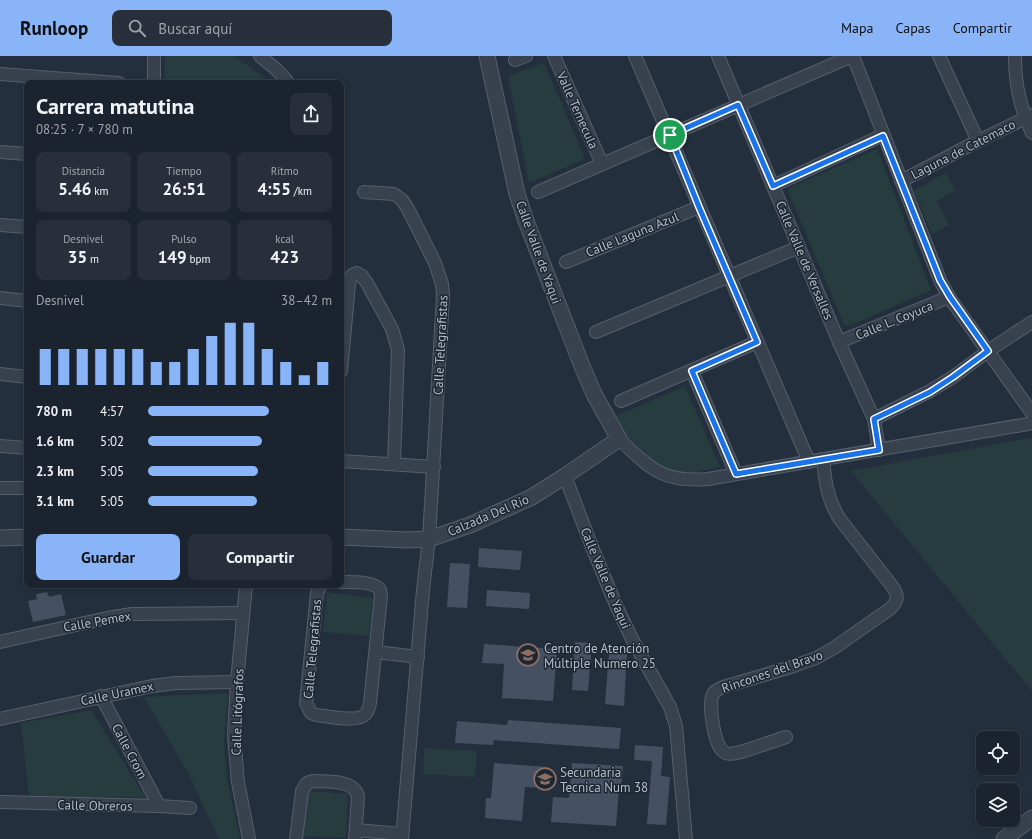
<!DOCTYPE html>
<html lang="es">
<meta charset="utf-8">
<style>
body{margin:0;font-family:"PT Sans",sans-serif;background:#282f3a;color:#f1f3f6;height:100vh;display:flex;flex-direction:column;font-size:15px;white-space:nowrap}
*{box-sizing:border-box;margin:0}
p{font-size:13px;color:#a0a4aa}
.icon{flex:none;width:22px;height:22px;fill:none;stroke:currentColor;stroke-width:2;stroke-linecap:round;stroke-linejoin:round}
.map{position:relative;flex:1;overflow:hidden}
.side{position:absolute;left:24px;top:24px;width:320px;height:508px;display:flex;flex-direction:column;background:#1b232e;border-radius:8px;box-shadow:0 2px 6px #0003,0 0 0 1px #39404a}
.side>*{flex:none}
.tools{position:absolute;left:976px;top:675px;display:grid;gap:8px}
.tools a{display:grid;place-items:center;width:44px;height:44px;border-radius:8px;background:#1b232e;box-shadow:0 2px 6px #0003,0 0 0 1px #39404a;font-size:20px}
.pin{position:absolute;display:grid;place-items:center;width:34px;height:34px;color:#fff;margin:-17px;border:2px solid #fff;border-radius:50%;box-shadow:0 1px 4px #0007}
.round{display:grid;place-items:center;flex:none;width:42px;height:42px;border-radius:8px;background:#282f3a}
.overview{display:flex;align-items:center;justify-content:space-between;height:68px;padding:0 12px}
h1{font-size:22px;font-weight:600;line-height:30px}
.metrics{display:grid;grid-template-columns:repeat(3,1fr);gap:6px;height:68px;padding:4px 12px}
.metrics div{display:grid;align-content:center;border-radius:8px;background:#282f3a;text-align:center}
.metrics b{font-size:17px;font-weight:600}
.metrics small{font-size:11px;font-weight:400}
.metrics p{font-size:11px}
.chart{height:112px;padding:8px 12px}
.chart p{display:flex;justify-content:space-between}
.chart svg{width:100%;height:72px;margin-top:4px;stroke:#8ab4f8;stroke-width:6}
.primary-button{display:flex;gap:8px;margin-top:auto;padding:8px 12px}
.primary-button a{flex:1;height:46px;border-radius:8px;background:#8ab4f8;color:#111;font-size:16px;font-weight:600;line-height:46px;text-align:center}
.primary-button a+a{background:#282f3a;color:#f1f3f6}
ul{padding:0 12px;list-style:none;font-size:13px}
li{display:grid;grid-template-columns:64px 48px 1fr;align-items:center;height:30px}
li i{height:10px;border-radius:5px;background:#8ab4f8}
header{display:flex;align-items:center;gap:24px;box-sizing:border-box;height:56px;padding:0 20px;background:#8ab4f8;color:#111}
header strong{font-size:19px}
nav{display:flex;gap:22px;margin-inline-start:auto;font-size:14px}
.search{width:280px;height:36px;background:#282f3a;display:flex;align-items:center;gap:10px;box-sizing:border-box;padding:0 14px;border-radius:8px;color:#a0a4aa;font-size:15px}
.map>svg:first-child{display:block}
.green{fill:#263c3f}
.building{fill:#455162}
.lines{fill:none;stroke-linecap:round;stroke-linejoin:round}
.minor-casing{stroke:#565f6c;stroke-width:14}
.tertiary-casing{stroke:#565f6c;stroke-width:17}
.minor{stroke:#38414e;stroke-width:12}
.tertiary{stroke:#38414e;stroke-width:15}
.route-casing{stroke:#fff;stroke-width:8}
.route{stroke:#1a73e8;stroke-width:5}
.labels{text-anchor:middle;stroke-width:3;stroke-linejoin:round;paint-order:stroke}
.street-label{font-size:13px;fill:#b4bcc9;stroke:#1d2633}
.poi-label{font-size:13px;fill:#b4bcc9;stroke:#1d2633;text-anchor:start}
</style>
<header>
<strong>Runloop</strong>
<div class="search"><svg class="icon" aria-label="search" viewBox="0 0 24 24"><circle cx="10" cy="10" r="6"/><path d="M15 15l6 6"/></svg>Buscar aquí</div>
<nav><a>Mapa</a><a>Capas</a><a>Compartir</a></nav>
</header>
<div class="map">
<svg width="1032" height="783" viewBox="0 0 1032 783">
<rect width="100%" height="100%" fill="#242f3e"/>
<!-- green -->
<g class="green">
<polygon points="165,0 234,0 264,21 264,27 164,26"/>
<polygon points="544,7 584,100 583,104 529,127 508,20"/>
<polygon points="877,93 931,234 849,270 844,268 787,133"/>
<polygon points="945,117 956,134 937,145 949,169 932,178 914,135"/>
<polygon points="685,330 720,411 692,417 670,415 652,404 623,376 616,360"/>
<polygon points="1030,382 1032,384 1032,635 851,415"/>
<polygon points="327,536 373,542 369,580 323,576"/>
<polygon points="228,637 224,687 227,723 240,783 219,783 189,719 144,641"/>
<polygon points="91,654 145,741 29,741 21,667"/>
<polygon points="425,692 477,695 475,721 423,718"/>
<polygon points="306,735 348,738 346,782 303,780"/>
</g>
<!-- building -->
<g class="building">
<polygon points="479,492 522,495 520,514 478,511"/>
<polygon points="450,507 470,508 467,552 447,551"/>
<polygon points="487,534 530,537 529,553 486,550"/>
<polygon points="47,536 49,541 61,538 66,559 33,566 28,545 37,543 36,538"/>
<polygon points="575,586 592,587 588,635 572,634"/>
<polygon points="484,588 557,593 553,645 502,642 504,608 482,607"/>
<polygon points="609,596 627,597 624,650 605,648"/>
<polygon points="508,664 621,672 619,693 494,684 493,689 455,687 457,665 507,669"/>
<polygon points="635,689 663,691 661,720 670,721 666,769 647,768 652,705 634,704"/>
<polygon points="494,707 547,711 545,732 525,731 522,765 485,762 486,742 491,742"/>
<polygon points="572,707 623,710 621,732 619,732 616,770 551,766 553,741 569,742"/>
</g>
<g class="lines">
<!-- minor casing -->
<g class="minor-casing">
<g id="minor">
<path d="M260,0C269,8 282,16 288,27"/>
<polyline points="554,0 602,108"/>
<polyline points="635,0 809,406"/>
<polyline points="718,0 839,286 874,363 879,394"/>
<polyline points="853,0 940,224 949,241 1032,357"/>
<polyline points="939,0 978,85"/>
<path d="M1015,0C1015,29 1020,51 1032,77"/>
<polyline points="515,4 526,0"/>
<polyline points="0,18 119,27"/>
<polyline points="154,27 154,0"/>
<polyline points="0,96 27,98"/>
<polyline points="901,125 978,85 1032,59"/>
<polyline points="773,130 883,79"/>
<polyline points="364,136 394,138 402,144 408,153 435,207 442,228 443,239 429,483 423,534 402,783"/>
<polyline points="538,136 852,0"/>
<polyline points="0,169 27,171"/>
<polyline points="566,206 699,151"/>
<polyline points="0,242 27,245"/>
<polyline points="596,276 799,191"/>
<polyline points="839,286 949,241"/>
<path d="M341,315L349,228C350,223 351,218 357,217L362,220L367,227L392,273L398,294L394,408"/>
<polyline points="692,315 736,418"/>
<polyline points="0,318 27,321"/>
<polyline points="621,345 757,286"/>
<polyline points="874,363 930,335 953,321 988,295 1032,266"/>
<path d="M619,383C650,412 662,427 708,423L1028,368L1032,366"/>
<polyline points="0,390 27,392"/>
<polyline points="341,405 434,411"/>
<polyline points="565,420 592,491 616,549 632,583 670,651 676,670 686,783"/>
<polyline points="0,432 27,432"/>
<polyline points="246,529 237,626 234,679 238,726 249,783"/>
<path d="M321,529L317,537L306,647L311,657L316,659C327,660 354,666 363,660C368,657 369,652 370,647L381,540C381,540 380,534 380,534C375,525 350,526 341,526"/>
<polyline points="0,586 107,562 132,558 243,557"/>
<polyline points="376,596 418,601"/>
<polyline points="101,640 159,750"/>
<polyline points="0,663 152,630 176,627 237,626"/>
<path d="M786,681L741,696C735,697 727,700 723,695C714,689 708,647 713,638C715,634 719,633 723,631L791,611L816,602L834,592L891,552C898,544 899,540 892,530L839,462C827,442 825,425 823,403"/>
<polyline points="0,746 159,750 190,752"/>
<polyline points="356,774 402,778"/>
<path d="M296,783L302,735L307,727L313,725C327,726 355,723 358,741L355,783"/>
</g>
</g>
<!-- tertiary casing -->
<g class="tertiary-casing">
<g id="tertiary">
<polyline points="341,481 407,484 429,483 470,469 532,441 565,420 619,383 594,338 582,310 526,165 517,138 487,0"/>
<polyline points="0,482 27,481"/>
<polyline points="1004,783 1032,762"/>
</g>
</g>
<!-- minor -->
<use href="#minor" class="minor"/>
<!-- tertiary -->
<use href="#tertiary" class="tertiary"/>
</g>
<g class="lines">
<!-- route casing -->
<g class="route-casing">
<polygon id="route" points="738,49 773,130 883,80 940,224 950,241 988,295 953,321 930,336 874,363 879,394 736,418 692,315 757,286 699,151 670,79"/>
</g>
<!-- route -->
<use href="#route" class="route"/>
</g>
<!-- icons -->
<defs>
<g id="school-ring" transform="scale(1.15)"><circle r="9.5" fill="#1d2633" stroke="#8d6e63" stroke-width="1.5"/><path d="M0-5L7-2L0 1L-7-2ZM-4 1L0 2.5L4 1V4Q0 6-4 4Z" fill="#8d6e63"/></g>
</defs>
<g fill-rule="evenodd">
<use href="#school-ring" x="528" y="599"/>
<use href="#school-ring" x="545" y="723"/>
</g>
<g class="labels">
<!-- street labels -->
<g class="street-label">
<text transform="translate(578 54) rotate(66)" y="5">Valle Temecula</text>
<text transform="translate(963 93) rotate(-27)" y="5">Laguna de Catemaco</text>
<text transform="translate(632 178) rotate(-22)" y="5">Calle Laguna Azul</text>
<text transform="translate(539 196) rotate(70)" y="5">Calle Valle de Yaqui</text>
<text transform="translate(805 204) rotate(67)" y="5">Calle Valle de Versalles</text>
<text transform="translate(894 264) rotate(-22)" y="5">Calle L. Coyuca</text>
<text transform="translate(440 289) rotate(-87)" y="5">Calle Telegrafistas</text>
<text transform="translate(488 459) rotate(-23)" y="5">Calzada Del Río</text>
<text transform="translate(606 522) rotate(67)" y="5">Calle Valle de Yaqui</text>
<text transform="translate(97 565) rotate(-10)" y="5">Calle Pemex</text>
<text transform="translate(312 593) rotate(-85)" y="5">Calle Telegrafistas</text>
<text transform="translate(772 615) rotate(-19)" y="5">Rincones del Bravo</text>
<text transform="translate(117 637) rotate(-12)" y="5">Calle Uramex</text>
<text transform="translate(237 656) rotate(-88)" y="5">Calle Litógrafos</text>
<text transform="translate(130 695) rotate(62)" y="5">Calle Crom</text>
<text transform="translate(95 749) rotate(1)" y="5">Calle Obreros</text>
</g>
<!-- poi labels -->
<g class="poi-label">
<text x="544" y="597">Centro de Atención<tspan x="544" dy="15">Múltiple Numero 25</tspan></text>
<text x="560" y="721">Secundaria<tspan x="560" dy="15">Tecnica Num 38</tspan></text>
</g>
</g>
</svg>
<div class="tools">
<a><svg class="icon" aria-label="locate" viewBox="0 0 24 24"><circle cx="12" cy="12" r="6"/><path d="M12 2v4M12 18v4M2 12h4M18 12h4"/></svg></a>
<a><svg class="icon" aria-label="layers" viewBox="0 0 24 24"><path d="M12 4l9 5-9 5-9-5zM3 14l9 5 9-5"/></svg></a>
</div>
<div class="pin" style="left:670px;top:79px;background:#1e9e55"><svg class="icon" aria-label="arrive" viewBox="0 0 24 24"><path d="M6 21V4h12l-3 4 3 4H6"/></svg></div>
<section class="side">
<div class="overview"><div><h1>Carrera matutina</h1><p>08:25 · 7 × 780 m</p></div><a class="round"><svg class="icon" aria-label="share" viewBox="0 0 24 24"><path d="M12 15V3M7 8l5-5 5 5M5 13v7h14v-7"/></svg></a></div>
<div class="metrics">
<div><p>Distancia</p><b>5.46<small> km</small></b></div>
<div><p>Tiempo</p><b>26:51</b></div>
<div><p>Ritmo</p><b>4:55<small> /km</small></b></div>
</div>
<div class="metrics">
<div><p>Desnivel</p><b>35<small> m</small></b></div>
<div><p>Pulso</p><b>149<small> bpm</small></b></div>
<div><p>kcal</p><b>423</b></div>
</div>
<div class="chart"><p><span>Desnivel</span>38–42 m</p>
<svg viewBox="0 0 160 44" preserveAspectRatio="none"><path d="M5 44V22M15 44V22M25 44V22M35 44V22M45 44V22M55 44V22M65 44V30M75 44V30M85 44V22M95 44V14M105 44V6M115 44V6M125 44V22M135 44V30M145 44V38M155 44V30"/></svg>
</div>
<ul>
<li><b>780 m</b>4:57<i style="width:66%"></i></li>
<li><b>1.6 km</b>5:02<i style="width:62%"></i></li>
<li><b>2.3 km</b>5:05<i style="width:60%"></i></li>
<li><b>3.1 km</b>5:05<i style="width:59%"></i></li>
</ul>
<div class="primary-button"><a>Guardar</a><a>Compartir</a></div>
</section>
</div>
